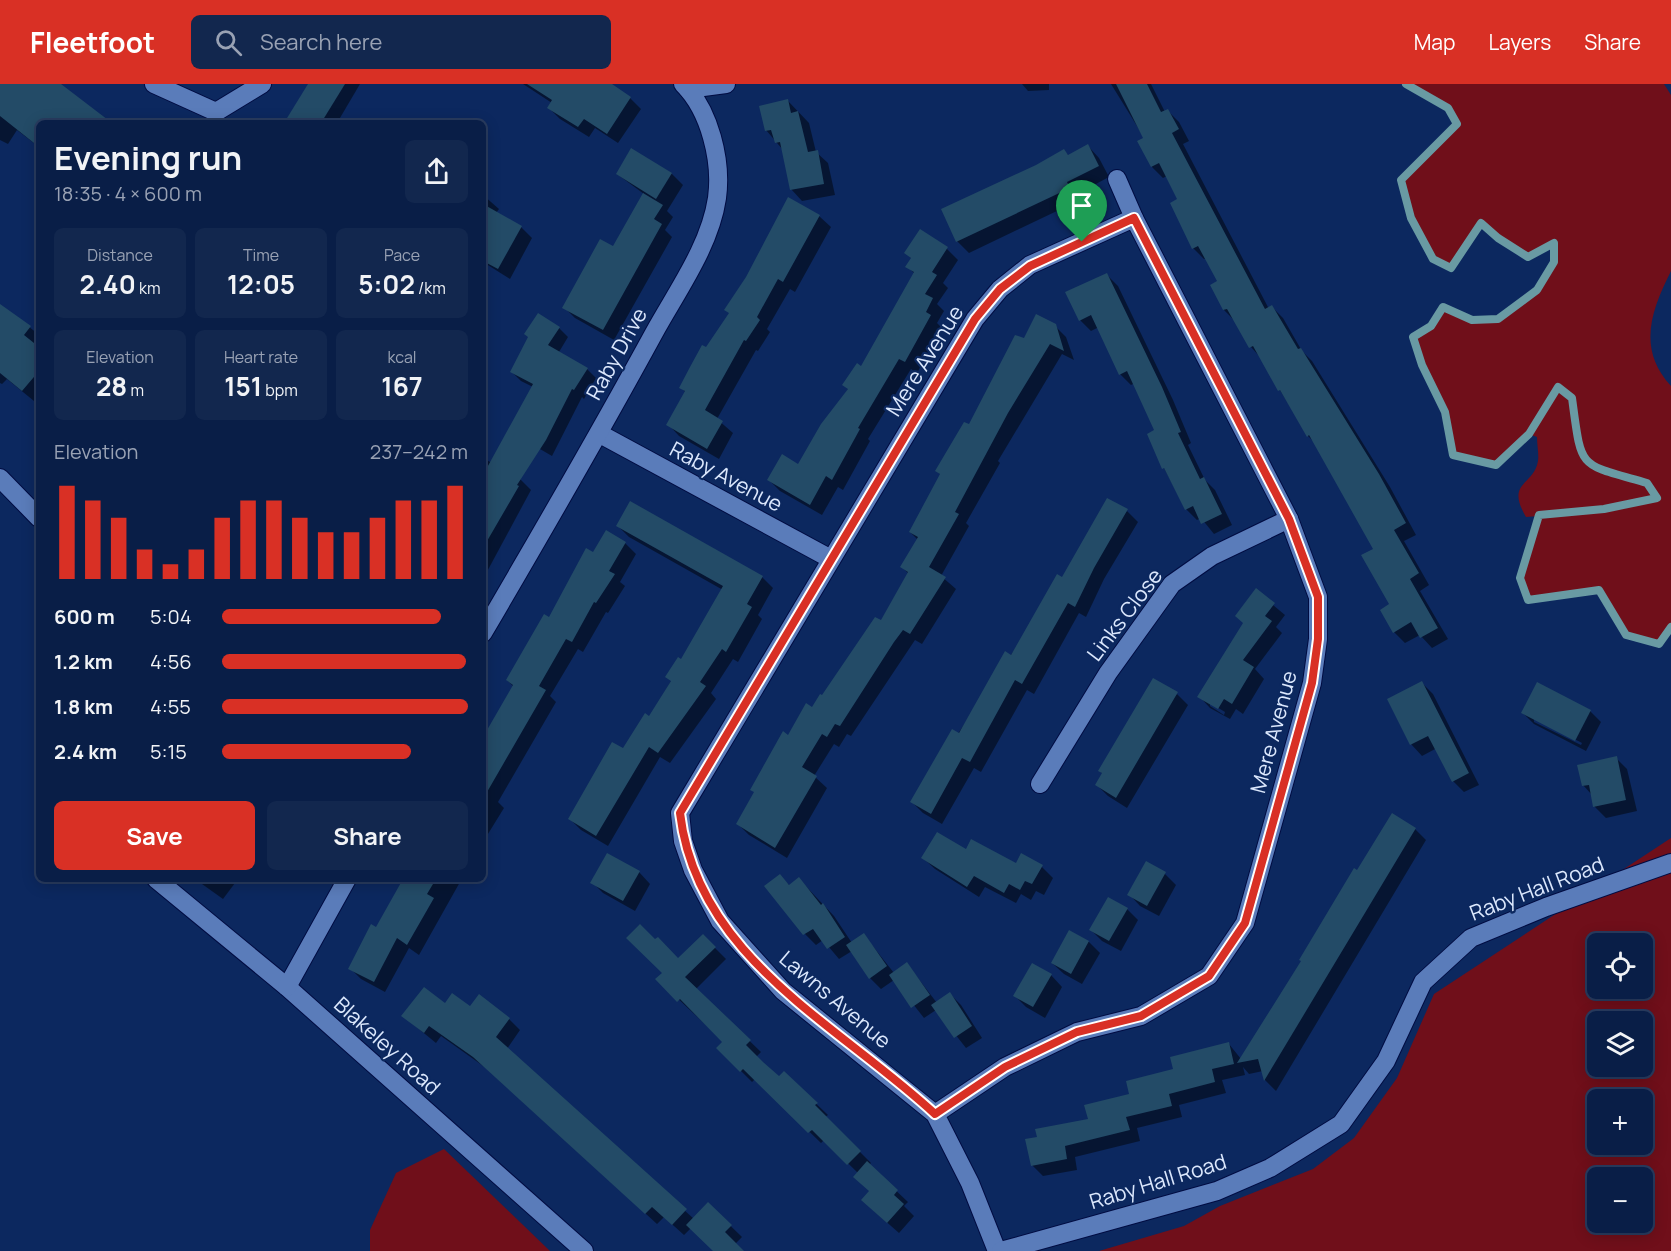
<!DOCTYPE html>
<meta charset="utf-8">
<style>
body{margin:0;font-family:Manrope,sans-serif;background:#12274e;color:#f1f3f6;height:100vh;display:flex;flex-direction:column;font-size:22px;white-space:nowrap}
*{box-sizing:border-box;margin:0}
p{font-size:20px;color:#99a2b4}
.icon{flex:none;width:33px;height:33px;fill:none;stroke:currentColor;stroke-width:2;stroke-linecap:round;stroke-linejoin:round}
.map{position:relative;flex:1;overflow:hidden}
.side{position:absolute;left:36px;top:36px;width:450px;height:762px;display:flex;flex-direction:column;background:#091e47;border-radius:9px;box-shadow:0 3px 15px #0003,0 0 0 2px #293c60}
.side>*{flex:none}
.controls{position:absolute;left:1587px;top:849px;display:grid;gap:12px}
.controls a{display:grid;place-items:center;width:66px;height:66px;border-radius:9px;background:#091e47;box-shadow:0 3px 15px #0003,0 0 0 2px #293c60;font-size:30px}
.pin{position:absolute;display:grid;place-items:center;width:51px;height:51px;color:#fff;margin:-62px -26px;border-radius:50% 50% 50% 0;rotate:-45deg;box-shadow:0 0 6px #0007}
.pin .icon{rotate:45deg}
.round{display:grid;place-items:center;flex:none;width:63px;height:63px;border-radius:9px;background:#12274e}
.overview{display:flex;align-items:center;justify-content:space-between;height:102px;padding:0 18px}
h1{font-size:33px;font-weight:700;line-height:45px}
.stats{display:grid;grid-template-columns:repeat(3,1fr);gap:9px;height:102px;padding:6px 18px}
.stats div{display:grid;align-content:center;border-radius:9px;background:#12274e;text-align:center}
.stats b{font-size:26px;font-weight:700}
.stats small{font-size:16px;font-weight:400}
.stats p{font-size:16px}
.chart{height:168px;padding:12px 18px}
.chart p{display:flex;justify-content:space-between}
.chart svg{width:100%;height:108px;margin-top:6px;stroke:#d93025;stroke-width:6}
.button{display:flex;gap:12px;margin-top:auto;padding:12px 18px}
.button a{flex:1;height:69px;border-radius:9px;background:#d93025;color:#fff;font-size:24px;font-weight:700;line-height:69px;text-align:center}
.button a+a{background:#12274e;color:#f1f3f6}
ul{padding:0 18px;list-style:none;font-size:20px}
li{display:grid;grid-template-columns:96px 72px 1fr;align-items:center;height:45px}
li i{height:15px;border-radius:8px;background:#d93025}
header{display:flex;align-items:center;gap:36px;box-sizing:border-box;height:84px;padding:0 30px;background:#d93025;color:#fff}
header strong{font-size:28px}
nav{display:flex;gap:33px;margin-inline-start:auto;font-size:21px}
.search{width:420px;height:54px;background:#12274e;display:flex;align-items:center;gap:15px;box-sizing:border-box;padding:0 21px;border-radius:9px;color:#99a2b4;font-size:22px}
.map>svg:first-child{display:block}
.green{fill:#700f1a;fill-rule:evenodd}
.shadow{fill:#0007;fill-rule:evenodd}
.lines{fill:none;stroke-linecap:round;stroke-linejoin:round}
.stream{stroke:#699aa3;stroke-width:8}
.building{fill:#234b67}
.street-casing{stroke:#000c42;stroke-width:20}
.secondary-casing{stroke:#000c42;stroke-width:20}
.street{stroke:#5a7cba;stroke-width:18}
.secondary{stroke:#5a7cba;stroke-width:18}
.route-casing{stroke:#fff;stroke-width:12}
.route{stroke:#d93025;stroke-width:8}
.labels{text-anchor:middle;stroke-width:4.5;stroke-linejoin:round;paint-order:stroke}
.street-label{font-size:21px;fill:#dce8fd;stroke:#0c285f}
</style>
<header>
<strong>Fleetfoot</strong>
<div class="search"><svg class="icon" aria-label="search" viewBox="0 0 24 24"><circle cx="10" cy="10" r="6"/><path d="M15 15l6 6"/></svg>Search here</div>
<nav><a>Map</a><a>Layers</a><a>Share</a></nav>
</header>
<div class="map">
<svg width="1671" height="1167" viewBox="0 0 1671 1167">
<rect width="100%" height="100%" fill="#0c285f"/>
<!-- green -->
<g class="green">
<path d="M1406,0H1664L1671,11V187C1651,227 1637,265 1671,302V543L1659,560L1626,551L1599,506L1528,516L1520,494L1539,432L1526,433C1505,397 1534,402 1538,377C1539,370 1537,361 1537,353L1529,350L1496,381L1453,371L1445,328L1422,281L1413,253L1431,242L1443,223L1472,236L1498,235L1537,206L1554,178V160L1528,173L1498,154L1481,139L1451,184L1433,175L1411,134L1401,96L1457,40L1448,24Z"/>
<path d="M1671,754V1167H1099L1184,1142L1220,1122L1313,1085L1354,1054L1397,994L1434,910ZM1598,860H1642V904H1598ZM1598,938H1642V982H1598ZM1598,1016H1642V1060H1598ZM1598,1094H1642V1138H1598Z"/>
<polygon points="444,1065 550,1167 370,1167 370,1146 396,1089"/>
</g>
<!-- shadow -->
<g class="shadow">
<polygon points="0,0 45,0 103,39 39,39 39,63 17,46 8,60 0,56"/>
<polygon points="309,0 360,0 337,39 286,39"/>
<polygon points="523,0 608,0 630,14 641,25 618,59 595,44 589,53 560,35 549,24 552,19"/>
<polygon points="1022,0 1049,0 1049,6 1028,7"/>
<polygon points="1111,0 1151,0 1165,28 1168,27 1179,38 1189,57 1183,60 1269,225 1272,223 1283,234 1302,267 1312,277 1390,403 1416,451 1404,457 1429,501 1420,507 1448,555 1432,564 1420,551 1405,559 1394,548 1391,521 1375,465 1316,360 1308,352 1260,273 1251,263 1235,237 1224,226 1219,198 1207,174 1204,175 1193,164 1179,116 1167,92 1163,94 1152,83 1139,58 1145,55"/>
<polygon points="788,17 809,39 816,68 828,79 835,111 802,117 791,105 783,66 766,46"/>
<polygon points="1088,62 1099,74 1109,93 1077,110 1080,116 969,169 957,157 1036,82 1064,67 1069,72"/>
<polygon points="632,66 672,90 683,101 667,127 673,133 665,146 672,153 614,256 575,234 564,223 614,164 644,110 617,90"/>
<polygon points="483,111 499,125 496,129 521,143 532,154 510,195 483,178"/>
<polygon points="819,132 831,143 795,208 790,205 767,245 770,248 758,267 756,266 717,335 733,349 719,375 679,352 668,340 686,309 681,303 707,265"/>
<polygon points="947,165 958,176 943,199 948,204 937,220 944,227 937,239 942,244 917,289 911,285 868,355 870,357 843,406 838,403 822,431 780,407 769,396 798,382 862,284 915,190 907,182 912,175 906,169"/>
<polygon points="1107,191 1118,202 1173,316 1191,359 1188,361 1205,396 1215,406 1232,441 1214,450 1201,434 1197,436 1186,425 1164,384 1156,347 1135,299 1131,301 1120,290 1099,243 1091,247 1080,236"/>
<polygon points="16,232 39,251 35,262 39,265 39,312 34,317 7,295 2,300 0,299 0,252"/>
<polygon points="483,234 488,239 483,246"/>
<polygon points="1055,242 1066,253 1074,276 1062,270 998,377 1000,379 966,439 969,442 941,492 956,505 922,560 915,556 851,652 847,650 839,663 834,660 814,692 827,704 787,774 749,751 738,740 789,653 882,538 909,490 902,483 918,456 910,448 941,391 937,387 969,342 1024,256"/>
<polygon points="559,244 568,253 559,268 587,285 596,294 584,315 582,313 552,372 521,354 533,303 521,297 512,288"/>
<polygon points="483,374 520,395 531,406 483,495"/>
<polygon points="1127,427 1138,438 1104,495 1086,533 1079,529 1034,610 1027,606 981,688 974,684 942,740 923,729 912,718 1062,495"/>
<polygon points="618,442 762,493 773,504 758,531 762,535 738,578 733,575 711,609 716,615 670,679 660,673 608,762 581,746 570,735 650,634 723,506 629,453"/>
<polygon points="625,459 636,470 620,498 625,502 608,529 606,528 583,568 578,565 550,612 556,618 498,718 504,724 483,758 483,646 485,643 489,646 514,603 507,596 593,470"/>
<path d="M1256,507L1285,531L1276,543L1282,549L1255,585L1264,595L1243,630L1236,625L1230,635L1210,624L1199,612L1244,540ZM1210,619L1225,628L1224,631L1210,622Z"/>
<polygon points="1422,599 1433,610 1479,701 1464,708 1453,697 1437,664 1422,672 1411,660"/>
<polygon points="1177,610 1188,621 1127,724 1108,712 1097,701 1103,690 1100,687"/>
<path d="M1590,627L1601,638L1586,667L1534,640L1523,629ZM1534,634L1582,659L1581,661L1534,638Z"/>
<polygon points="1616,674 1627,685 1637,727 1606,734 1595,723 1592,711 1583,701"/>
<polygon points="1415,745 1426,756 1276,1007 1265,996 1263,987 1249,990 1243,983 1245,991 1222,996 1226,1009 1179,1021 1182,1033 1137,1044 1140,1057 1075,1073 1077,1086 1043,1092 1032,1081 1039,1054 1090,1036 1175,986 1229,960 1241,975 1357,788"/>
<polygon points="923,774 1042,783 1053,794 1044,811 1036,807 1031,816 1021,810 1016,819 985,803 979,813 935,785"/>
<polygon points="1146,779 1165,790 1176,801 1159,832 1140,822 1129,810"/>
<polygon points="639,788 650,800 635,827 603,809 592,798"/>
<polygon points="780,792 790,802 799,795 834,832 852,859 864,851 894,889 907,880 937,919 950,910 961,921 982,954 966,964 936,926 924,934 894,896 881,905 870,894 852,867 839,875 823,856 816,861 805,850"/>
<polygon points="195,795 238,795 223,815"/>
<polygon points="404,795 466,795 463,800 460,798 419,871 409,864 385,908 361,895 350,884 377,845"/>
<polygon points="1127,825 1138,836 1121,867 1102,857 1091,846"/>
<polygon points="1070,848 1089,858 1100,869 1082,900 1064,890 1052,879"/>
<polygon points="703,852 726,875 696,905 761,968 756,973 779,994 784,989 828,1031 825,1033 871,1079 869,1081 908,1118 904,1122 914,1132 899,1149 874,1127 871,1108 858,1089 824,1056 821,1059 755,995 752,998 718,964 724,958 657,895"/>
<polygon points="1051,891 1062,903 1045,934 1026,923 1015,912"/>
<polygon points="445,921 509,935 520,946 507,965 694,1135 708,1120 742,1153 735,1160 742,1167 715,1167 691,1144 684,1151 664,1133 657,1140 486,984 441,952 436,959 403,932"/>
</g>
<g class="lines">
<!-- stream -->
<path class="stream" d="M1406,0L1448,24L1457,40L1401,96L1411,134L1433,175L1451,184L1481,139L1498,154L1528,173L1554,159V178L1537,206L1498,235L1472,236L1443,223L1431,242L1413,253L1422,281L1445,328L1453,371L1496,381L1529,350L1558,303L1572,314C1582,387 1577,379 1647,399L1657,414L1604,425L1539,431L1520,494L1528,516L1599,506L1626,551L1659,560L1671,543"/>
</g>
<!-- building -->
<g class="building">
<polygon points="0,0 61,0 112,39 39,39 39,63 0,32"/>
<polygon points="308,0 345,0 321,39 284,39"/>
<polygon points="527,0 612,0 631,13 607,50 584,35 578,43 547,24 552,16"/>
<polygon points="1116,0 1147,0 1161,28 1168,25 1179,45 1172,49 1265,225 1272,221 1298,265 1301,264 1379,390 1406,439 1394,446 1419,489 1410,495 1438,544 1420,554 1411,538 1393,549 1380,526 1389,520 1361,471 1373,465 1309,351 1307,353 1280,306 1278,307 1253,262 1249,264 1227,225 1223,226 1210,201 1217,197 1198,162 1192,165 1170,119 1177,115 1159,79 1151,83 1137,57 1143,54"/>
<polygon points="788,15 791,29 798,27 808,68 818,66 824,100 790,106 780,58 775,59 771,46 765,47 759,22"/>
<polygon points="1088,60 1099,82 1067,98 1070,104 956,158 941,125 1036,81 1064,65 1068,71"/>
<polygon points="631,64 672,89 656,115 616,90"/>
<polygon points="643,109 663,121 654,135 662,140 603,246 562,224 600,155 613,162"/>
<polygon points="788,113 820,131 783,198 778,195 757,233 760,236 746,257 744,256 705,326 723,337 707,365 666,341 685,307 679,304 690,283 702,261 706,263 729,229 724,226 746,193"/>
<polygon points="483,120 522,142 498,185 483,177"/>
<polygon points="920,145 948,163 932,188 937,191 925,210 933,214 926,228 931,231 905,278 899,275 858,344 860,345 832,396 826,392 810,421 767,396 782,370 798,380 821,340 848,305 842,301 857,279 861,282 914,188 905,183 911,174 904,169"/>
<polygon points="1107,189 1162,303 1181,348 1178,349 1200,395 1204,393 1222,430 1201,440 1193,422 1185,426 1164,384 1162,385 1147,350 1154,346 1127,287 1119,291 1091,231 1079,237 1065,208"/>
<polygon points="0,220 31,242 24,251 39,263 39,287 22,307 0,289"/>
<polygon points="538,229 560,243 548,261 588,284 574,306 572,305 546,356 517,401 519,402 483,464 483,391 533,300 510,288 528,253 524,250"/>
<polygon points="1036,230 1056,240 1064,267 1050,260 1008,329 955,428 959,430 929,483 946,493 910,550 903,546 894,558 840,642 835,640 827,653 822,650 802,683 817,692 775,764 736,740 754,708 750,706 783,647 788,651 806,619 812,623 820,610 822,611 875,533 881,536 908,488 900,483 918,453 909,448 940,390 935,387 964,338 969,340 1015,251 1024,254"/>
<polygon points="1107,414 1128,425 1094,484 1075,523 1068,519 1022,600 1015,596 970,678 962,674 931,730 910,718 952,645 959,649 1005,567 1011,571 1057,490 1062,493"/>
<polygon points="630,417 763,492 747,520 752,523 726,568 722,565 700,598 706,602 658,669 649,663 596,752 568,735 612,658 623,664 645,629 649,632 671,597 665,593 678,573 681,575 723,502 616,442"/>
<polygon points="606,446 626,458 609,487 615,490 596,519 594,518 572,558 566,555 539,602 546,606 483,715 483,653 513,601 506,596 544,530 549,533 586,464 593,468"/>
<polygon points="1256,504 1275,519 1265,532 1272,537 1243,576 1254,583 1232,620 1224,615 1218,625 1197,613 1243,539 1235,532"/>
<polygon points="1153,594 1178,608 1116,714 1095,701 1102,689 1098,687"/>
<polygon points="1422,597 1469,689 1452,698 1428,652 1410,661 1387,615"/>
<polygon points="1537,598 1591,626 1575,657 1521,629"/>
<polygon points="1617,672 1626,716 1593,723 1589,701 1582,702 1577,681"/>
<polygon points="1392,729 1416,744 1264,997 1258,975 1237,979 1301,877 1299,876 1354,784 1357,786"/>
<polygon points="937,748 966,765 971,755 1016,779 1021,769 1043,781 1032,800 1025,797 1020,806 1009,800 1004,809 974,792 967,803 921,774"/>
<polygon points="607,769 640,787 623,817 590,799"/>
<polygon points="1146,777 1166,788 1147,822 1127,811"/>
<polygon points="780,790 789,801 799,793 821,821 823,819 845,853 827,865 813,845 803,851 764,802"/>
<polygon points="403,795 436,795 427,810 434,814 407,861 397,854 374,898 348,885 371,840 376,843"/>
<polygon points="1108,813 1128,824 1109,857 1089,846"/>
<polygon points="640,840 655,855 658,853 678,874 703,850 716,863 685,893 751,956 746,961 763,978 779,992 784,987 818,1019 815,1021 861,1067 847,1081 812,1046 808,1049 743,985 740,988 716,964 722,958 680,915 677,918 655,895 662,889 626,854"/>
<polygon points="1069,846 1089,857 1071,890 1051,879"/>
<polygon points="864,849 887,882 869,895 846,861"/>
<polygon points="907,878 930,911 911,924 889,891"/>
<polygon points="1032,879 1052,890 1033,923 1013,912"/>
<polygon points="424,903 445,919 452,909 470,922 479,910 510,934 496,953 687,1125 672,1141 652,1123 645,1130 473,973 429,942 424,949 401,932"/>
<polygon points="950,908 972,942 954,954 931,921"/>
<polygon points="1229,958 1234,980 1212,985 1215,998 1169,1010 1172,1022 1126,1033 1130,1046 1065,1062 1067,1075 1031,1082 1025,1055 1037,1053 1035,1045 1088,1035 1084,1021 1129,1010 1126,997 1173,985 1170,973"/>
<polygon points="867,1077 898,1106 894,1111 904,1120 887,1139 861,1116 869,1107 853,1093"/>
<polygon points="708,1118 732,1141 725,1148 744,1167 713,1167 686,1141"/>
</g>
<g class="lines">
<!-- street casing -->
<g class="street-casing">
<g id="street">
<polyline points="154,0 216,28 262,0"/>
<polyline points="688,5 726,0"/>
<polyline points="1117,95 1134,134"/>
<polyline points="600,350 831,475"/>
<polyline points="0,394 39,434"/>
<path d="M483,549C541,450 599,350 654,249C677,207 710,162 717,114C722,77 710,27 683,0"/>
<polyline points="1040,700 1108,589 1172,500 1212,472 1289,435"/>
<polyline points="156,795 287,903 584,1167"/>
<polyline points="287,903 347,795"/>
<polyline points="935,1030 1005,983 1077,948 1141,932 1209,892 1245,839 1312,599 1318,555 1318,513 1289,435 1134,134 1030,181 1000,205 975,235 680,729 683,757 693,786 720,837 783,907 935,1030 970,1099 997,1167"/>
</g>
</g>
<!-- secondary casing -->
<g class="secondary-casing">
<polyline id="secondary" points="1001,1167 1217,1107 1270,1084 1341,1040 1386,977 1423,898 1471,854 1546,823 1671,779"/>
</g>
<!-- street -->
<use href="#street" class="street"/>
<!-- secondary -->
<use href="#secondary" class="secondary"/>
</g>
<g class="lines">
<!-- route casing -->
<g class="route-casing">
<path id="route" d="M1134,134L1289,435L1318,513V555L1312,599L1245,839L1209,892L1141,932L1077,948L1005,983L935,1030C838,940 697,874 680,729L975,235L1000,205L1030,182Z"/>
</g>
<!-- route -->
<use href="#route" class="route"/>
</g>
<g class="labels">
<!-- street labels -->
<g class="street-label">
<text transform="translate(617 270) rotate(-61)" y="7">Raby Drive</text>
<text transform="translate(925 277) rotate(-58)" y="7">Mere Avenue</text>
<text transform="translate(726 393) rotate(28)" y="7">Raby Avenue</text>
<text transform="translate(1125 531) rotate(-53)" y="7">Links Close</text>
<text transform="translate(1274 648) rotate(-75)" y="7">Mere Avenue</text>
<text transform="translate(1537 805) rotate(-21)" y="7">Raby Hall Road</text>
<text transform="translate(835 916) rotate(40)" y="7">Lawns Avenue</text>
<text transform="translate(387 962) rotate(42)" y="7">Blakeley Road</text>
<text transform="translate(1158 1098) rotate(-17)" y="7">Raby Hall Road</text>
</g>
</g>
</svg>
<div class="controls">
<a><svg class="icon" aria-label="locate" viewBox="0 0 24 24"><circle cx="12" cy="12" r="6"/><path d="M12 2v4M12 18v4M2 12h4M18 12h4"/></svg></a>
<a><svg class="icon" aria-label="layers" viewBox="0 0 24 24"><path d="M12 4l9 5-9 5-9-5zM3 14l9 5 9-5"/></svg></a>
<a>+</a>
<a>−</a>
</div>
<div class="pin" style="left:1082px;top:158px;background:#1e9e55"><svg class="icon" aria-label="arrive" viewBox="0 0 24 24"><path d="M6 21V4h12l-3 4 3 4H6"/></svg></div>
<section class="side">
<div class="overview"><div><h1>Evening run</h1><p>18:35 · 4 × 600 m</p></div><a class="round"><svg class="icon" aria-label="share" viewBox="0 0 24 24"><path d="M12 15V3M7 8l5-5 5 5M5 13v7h14v-7"/></svg></a></div>
<div class="stats">
<div><p>Distance</p><b>2.40<small> km</small></b></div>
<div><p>Time</p><b>12:05</b></div>
<div><p>Pace</p><b>5:02<small> /km</small></b></div>
</div>
<div class="stats">
<div><p>Elevation</p><b>28<small> m</small></b></div>
<div><p>Heart rate</p><b>151<small> bpm</small></b></div>
<div><p>kcal</p><b>167</b></div>
</div>
<div class="chart"><p><span>Elevation</span>237–242 m</p>
<svg viewBox="0 0 160 44" preserveAspectRatio="none"><path d="M5 44V6M15 44V12M25 44V19M35 44V32M45 44V38M55 44V32M65 44V19M75 44V12M85 44V12M95 44V19M105 44V25M115 44V25M125 44V19M135 44V12M145 44V12M155 44V6"/></svg>
</div>
<ul>
<li><b>600 m</b>5:04<i style="width:89%"></i></li>
<li><b>1.2 km</b>4:56<i style="width:99%"></i></li>
<li><b>1.8 km</b>4:55<i style="width:100%"></i></li>
<li><b>2.4 km</b>5:15<i style="width:77%"></i></li>
</ul>
<div class="button"><a>Save</a><a>Share</a></div>
</section>
</div>
